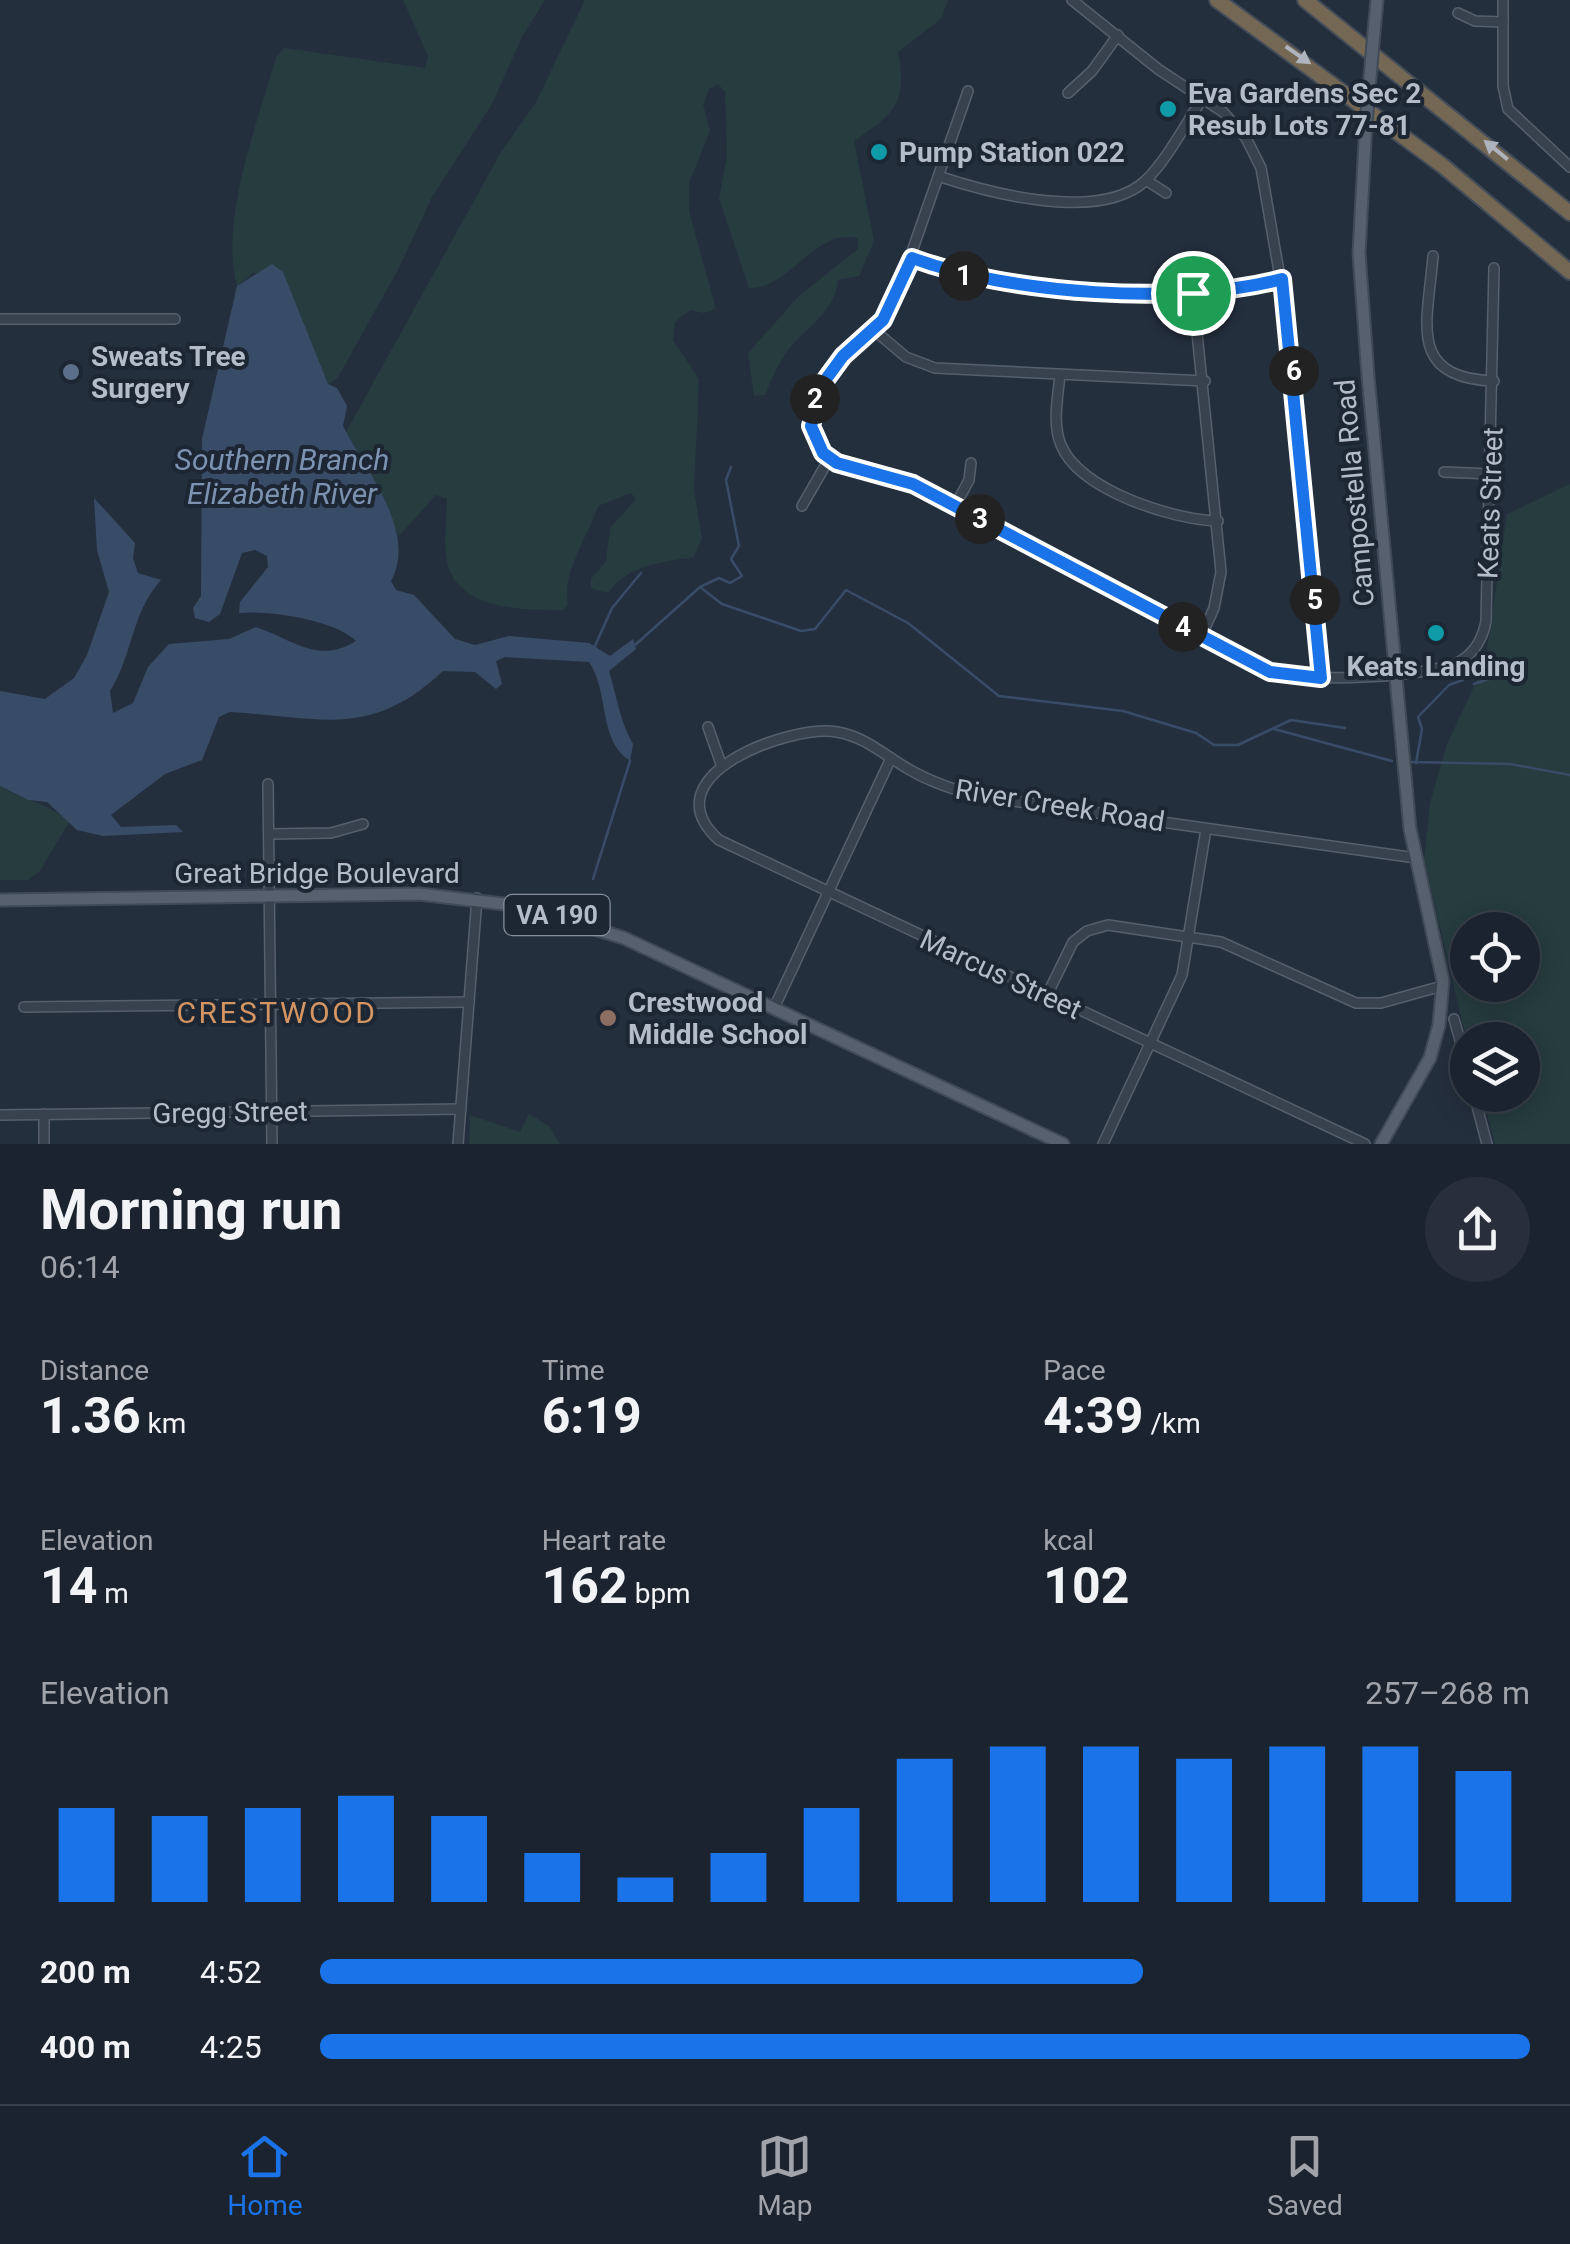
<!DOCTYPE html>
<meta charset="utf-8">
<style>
body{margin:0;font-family:Roboto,sans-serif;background:#282f3a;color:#f1f3f6;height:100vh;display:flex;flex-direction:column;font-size:38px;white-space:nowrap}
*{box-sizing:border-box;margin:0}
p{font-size:32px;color:#a0a4aa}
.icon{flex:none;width:55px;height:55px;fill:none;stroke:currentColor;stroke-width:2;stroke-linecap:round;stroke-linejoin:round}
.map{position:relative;height:1144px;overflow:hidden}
.side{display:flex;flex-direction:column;background:#1b232e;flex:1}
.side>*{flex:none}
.controls{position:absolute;left:1450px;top:912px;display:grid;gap:20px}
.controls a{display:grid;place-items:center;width:90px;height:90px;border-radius:50%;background:#1b232e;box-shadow:0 5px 25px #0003,0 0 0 2px #39404a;font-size:50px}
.pin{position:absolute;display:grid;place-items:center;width:85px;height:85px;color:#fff;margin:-42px;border:5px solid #fff;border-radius:50%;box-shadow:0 2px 10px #0007}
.km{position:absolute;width:50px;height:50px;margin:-25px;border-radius:50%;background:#222;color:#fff;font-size:28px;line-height:50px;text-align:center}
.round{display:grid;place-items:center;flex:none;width:105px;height:105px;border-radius:52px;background:#282f3a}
.head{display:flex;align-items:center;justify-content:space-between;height:170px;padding:0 40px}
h1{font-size:55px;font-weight:700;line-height:75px}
.figures{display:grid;grid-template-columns:repeat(3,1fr);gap:15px;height:170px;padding:10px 40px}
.figures div{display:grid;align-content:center}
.figures b{font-size:50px;font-weight:700}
.figures small{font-size:28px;font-weight:400}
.figures p{font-size:28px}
.chart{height:280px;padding:20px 40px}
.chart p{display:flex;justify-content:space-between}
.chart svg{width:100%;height:180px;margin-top:10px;stroke:#1a73e8;stroke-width:6}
ul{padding:0 40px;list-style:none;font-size:32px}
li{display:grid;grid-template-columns:160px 120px 1fr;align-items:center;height:75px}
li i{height:25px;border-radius:12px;background:#1a73e8}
.tabs{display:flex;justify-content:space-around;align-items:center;height:140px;border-top:2px solid #39404a;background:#1b232e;font-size:28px;color:#a0a4aa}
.tabs a{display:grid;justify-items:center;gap:5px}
.tabs .on{color:#1a73e8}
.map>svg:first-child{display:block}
.green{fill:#263c3f;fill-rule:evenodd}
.water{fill:#394c67}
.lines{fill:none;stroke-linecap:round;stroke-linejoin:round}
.stream{stroke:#394c67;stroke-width:2.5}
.minor-casing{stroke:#565f6c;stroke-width:12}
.major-casing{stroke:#414a57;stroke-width:15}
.highway-casing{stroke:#434c59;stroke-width:18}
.minor{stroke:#38414e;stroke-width:9}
.major{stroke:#56606e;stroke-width:11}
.highway{stroke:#746855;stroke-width:14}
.major-bridge-casing{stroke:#414a57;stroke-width:15;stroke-linecap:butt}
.major-bridge{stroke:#56606e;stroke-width:11}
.oneway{fill:#aeb4bd}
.route-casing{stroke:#fff;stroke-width:20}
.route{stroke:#1a73e8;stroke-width:12}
.culture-dot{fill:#0f9aa8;stroke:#1d2633;stroke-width:4}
.service-dot{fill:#5c6f8a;stroke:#1d2633;stroke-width:4}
.education-dot{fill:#8d6e63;stroke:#1d2633;stroke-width:4}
.labels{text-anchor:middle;stroke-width:8;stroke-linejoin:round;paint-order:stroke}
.shield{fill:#1d2633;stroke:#878f9c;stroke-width:2.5}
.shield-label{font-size:25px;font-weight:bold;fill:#b4bcc9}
.poi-label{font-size:28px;font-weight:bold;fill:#b4bcc9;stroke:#1d2633;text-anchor:start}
.street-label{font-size:28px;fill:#b4bcc9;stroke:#1d2633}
.water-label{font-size:30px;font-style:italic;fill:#7c92b1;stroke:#1d2633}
.neighbourhood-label{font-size:30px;letter-spacing:2.5px;fill:#d59563;stroke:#1d2633}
</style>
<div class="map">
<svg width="1570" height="1144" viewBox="0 0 1570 1144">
<rect width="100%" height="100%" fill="#242f3e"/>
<!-- green -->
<g class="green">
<path d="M403,0H545L522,37L492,104L432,197L399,268L337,379L328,384L312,349L254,272L237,286C219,220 258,122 276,57L284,48L425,68L428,56Z"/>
<path d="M585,0H948L941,19L898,52C908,101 895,114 854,141L874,241L859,276L838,280C834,315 806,326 787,351C778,365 771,380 765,395L754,396L748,353L799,296L858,249V238C816,227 790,289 749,288L719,199L727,155L725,92L718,84L710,88L703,104L710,131L689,183V211L716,309L704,313L690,310L675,322L673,340L699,379L694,490L702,538L694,557C663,562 627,565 608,593L591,588V579L606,561L610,528L636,499L631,493L598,506C587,539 562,571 568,605L563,610C525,610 458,611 447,562C443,543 447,518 447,499L436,495L399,536L346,432L501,152L536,102Z"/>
<path d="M1570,484V1144H1495L1482,1095H1522V1040L1467,1042L1424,859L1430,803L1447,744L1485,663L1507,514ZM1522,930V985H1468V930Z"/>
<path d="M0,786C27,804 43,799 69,822L40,871L28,880H0Z"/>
<polygon points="529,1114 549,1126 560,1144 469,1144 470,1115 520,1132"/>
</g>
<!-- water -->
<path class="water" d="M272,264L283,272L328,384L337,388L347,406L343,426C365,470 418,531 391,581L396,590L414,595L455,639L475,645L509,636L589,643L610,656L633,639L636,649L609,671C617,697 620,722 633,744L630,761C597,739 610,692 589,662L505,657L496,661L502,684L496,689L475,672L443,671C369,740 321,717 230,712L219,717L202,760L165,774L111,815L121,827L176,825L183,832L103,836L77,830L47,802L28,800L0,786V691L45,699L74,678L87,655L109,592L97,550L94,498L135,543L133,558L138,573L161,580C131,613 133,655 110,691L113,713L133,703L148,667L169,644L229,639L256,627C292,639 318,665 356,641C335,620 269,610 239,613L240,602L268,567L267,556L255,550L242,553L220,614L209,622L195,618L193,608L201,596L202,439L237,286Z"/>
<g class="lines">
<!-- stream -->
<g class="stream">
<polyline points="700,587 719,578 730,583 742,576 731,559 739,546 726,480 731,467"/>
<polyline points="635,645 700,587 722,604 801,631 815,629 846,590 908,623 999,696 1123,711 1196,733 1214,745 1238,745 1291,720 1345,728"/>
<polyline points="594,648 612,608 641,573"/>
<polyline points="1474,684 1498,676"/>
<polyline points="1274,729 1392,761"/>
<polyline points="1411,762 1510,764 1570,775"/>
<polyline points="1416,763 1422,729 1418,717 1449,685 1463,680"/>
<polyline points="593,879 630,761"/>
</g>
<!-- minor casing -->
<g class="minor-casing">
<g id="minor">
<polyline points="1072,0 1158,69 1223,112 1246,138 1261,168 1291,341 1321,678"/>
<polyline points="1503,0 1503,86 1508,109 1570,167"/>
<polyline points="1458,13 1475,21 1503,22"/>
<path d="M968,91L894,303C869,342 806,371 811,425C817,476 878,466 914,484C1035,543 1149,616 1270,672C1304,683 1434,678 1462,660C1476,651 1483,637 1486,621L1494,268"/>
<polyline points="1068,93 1092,71 1118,35"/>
<path d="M941,177C993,194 1100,222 1145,181C1168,159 1185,124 1203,98"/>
<polyline points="1146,180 1166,193"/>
<path d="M1433,256C1428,321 1406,378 1494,381"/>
<path d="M912,258C1009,294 1181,306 1281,279"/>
<polyline points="1193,293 1221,572 1214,608 1201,637"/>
<polyline points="0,319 175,319"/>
<polyline points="874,330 906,357 935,368 1205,381"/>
<path d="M1060,375C1058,396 1052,424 1061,445C1079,490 1173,520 1218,521"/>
<polyline points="1444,472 1491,474"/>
<polyline points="802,506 829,459"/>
<polyline points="955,506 969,480 971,463"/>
<polyline points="708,727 721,764"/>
<polyline points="268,784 272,1144"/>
<polyline points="269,834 331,833 363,824"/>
<polyline points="1047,995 1073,942 1087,931 1108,925 1221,942 1356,1003 1381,1003 1442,986"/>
<polyline points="24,1007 469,1002"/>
<polyline points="774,1008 891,758"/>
<polyline points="1454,1019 1468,1069"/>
<polyline points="1474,1095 1487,1144"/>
<polyline points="44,1114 44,1144"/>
<polyline points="0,1115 461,1109"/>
<polyline points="458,1144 477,898"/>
<polyline points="1103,1144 1182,975 1206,829"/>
<path d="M1365,1144L719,840C647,775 792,724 837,732C867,737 886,757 912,771C933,783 955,790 978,796L1416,858"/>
</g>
</g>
<!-- major casing -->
<g class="major-casing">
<g id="major">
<polyline points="1374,32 1377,0"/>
<polyline points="1366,123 1359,253 1368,376 1410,829 1443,981 1439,1025 1430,1058 1381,1144"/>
<polyline points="0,900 419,894 520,906 624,938 1063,1144"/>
</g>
</g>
<!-- highway casing -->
<g class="highway-casing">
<g id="highway">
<polyline points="1217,0 1443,166 1570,272"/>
<polyline points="1305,0 1570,213"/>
</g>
</g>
<!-- minor -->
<use href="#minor" class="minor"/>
<!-- major -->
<use href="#major" class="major"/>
<!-- highway -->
<use href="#highway" class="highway"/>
<!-- major-bridge casing -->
<g class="major-bridge-casing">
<polyline id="major-bridge" points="1366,123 1374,32"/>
</g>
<!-- major-bridge -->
<use href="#major-bridge" class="major-bridge"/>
</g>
<!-- one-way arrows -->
<defs><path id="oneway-solid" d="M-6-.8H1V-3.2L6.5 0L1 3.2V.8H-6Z" transform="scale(2.5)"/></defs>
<g class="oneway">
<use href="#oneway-solid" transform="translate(1298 55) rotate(35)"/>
<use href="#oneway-solid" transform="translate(1496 150) rotate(-141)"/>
</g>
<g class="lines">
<!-- route casing -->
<g class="route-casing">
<path id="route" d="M912,258C1008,294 1182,306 1282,279L1321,678L1270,672L913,484L837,463L823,453L811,426L821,386L843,356L883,320Z"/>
</g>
<!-- route -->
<use href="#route" class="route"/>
</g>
<!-- markers -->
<g class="culture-dot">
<circle cx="1168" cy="109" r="10"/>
<circle cx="879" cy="152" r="10"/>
<circle cx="1436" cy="633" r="10"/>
</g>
<circle class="service-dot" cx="71" cy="372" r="10"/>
<circle class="education-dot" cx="608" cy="1018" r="10"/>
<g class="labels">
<!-- shield labels -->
<rect class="shield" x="504.5" y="895" width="105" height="40" rx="8"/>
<g class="shield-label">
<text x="557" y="924">VA 190</text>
</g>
<!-- poi labels -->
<g class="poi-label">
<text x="1188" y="103">Eva Gardens Sec 2<tspan x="1188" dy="32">Resub Lots 77-81</tspan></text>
<text x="899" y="162">Pump Station 022</text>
<text x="91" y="366">Sweats Tree<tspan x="91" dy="32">Surgery</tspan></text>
<text x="1436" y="676" text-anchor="middle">Keats Landing</text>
<text x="628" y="1012">Crestwood<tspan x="628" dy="32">Middle School</tspan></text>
</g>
<!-- street labels -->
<g class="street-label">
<text transform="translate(1354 493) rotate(-95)" y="10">Campostella Road</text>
<text transform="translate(1490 503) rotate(-88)" y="10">Keats Street</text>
<text transform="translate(1060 805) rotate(9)" y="10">River Creek Road</text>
<text x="317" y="883">Great Bridge Boulevard</text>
<text transform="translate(1001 974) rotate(25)" y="10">Marcus Street</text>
<text transform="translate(230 1112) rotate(-1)" y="10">Gregg Street</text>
</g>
<!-- water labels -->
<g class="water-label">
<text x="282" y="470">Southern Branch<tspan x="282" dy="34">Elizabeth River</tspan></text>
</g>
<!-- neighbourhood labels -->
<g class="neighbourhood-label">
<text x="277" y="1023">CRESTWOOD</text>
</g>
</g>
</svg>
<div class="controls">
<a><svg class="icon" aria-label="locate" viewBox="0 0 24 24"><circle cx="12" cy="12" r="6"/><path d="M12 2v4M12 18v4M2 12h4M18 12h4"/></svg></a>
<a><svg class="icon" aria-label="layers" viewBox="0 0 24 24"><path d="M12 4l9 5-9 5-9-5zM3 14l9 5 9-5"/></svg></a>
</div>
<div class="pin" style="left:1193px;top:293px;background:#1e9e55"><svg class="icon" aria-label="arrive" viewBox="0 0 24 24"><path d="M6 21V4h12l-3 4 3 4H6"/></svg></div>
<b class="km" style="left:964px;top:276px">1</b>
<b class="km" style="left:815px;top:399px">2</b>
<b class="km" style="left:980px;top:519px">3</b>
<b class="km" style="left:1183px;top:627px">4</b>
<b class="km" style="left:1315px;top:600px">5</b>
<b class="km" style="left:1294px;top:371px">6</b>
</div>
<section class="side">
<div class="head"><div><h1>Morning run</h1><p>06:14</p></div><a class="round"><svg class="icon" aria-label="share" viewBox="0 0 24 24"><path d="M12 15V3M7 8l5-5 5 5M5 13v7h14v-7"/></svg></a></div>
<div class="figures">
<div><p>Distance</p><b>1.36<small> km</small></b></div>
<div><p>Time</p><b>6:19</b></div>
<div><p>Pace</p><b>4:39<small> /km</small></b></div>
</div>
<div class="figures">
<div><p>Elevation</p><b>14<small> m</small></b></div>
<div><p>Heart rate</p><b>162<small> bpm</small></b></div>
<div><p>kcal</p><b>102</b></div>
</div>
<div class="chart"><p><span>Elevation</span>257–268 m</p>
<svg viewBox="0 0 160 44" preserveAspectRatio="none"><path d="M5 44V21M15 44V23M25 44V21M35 44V18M45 44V23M55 44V32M65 44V38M75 44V32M85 44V21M95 44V9M105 44V6M115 44V6M125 44V9M135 44V6M145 44V6M155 44V12"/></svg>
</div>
<ul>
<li><b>200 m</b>4:52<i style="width:68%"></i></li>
<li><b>400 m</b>4:25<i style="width:100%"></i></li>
</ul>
</section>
<nav class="tabs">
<a class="on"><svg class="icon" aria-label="home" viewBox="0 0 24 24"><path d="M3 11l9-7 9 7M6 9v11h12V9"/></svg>Home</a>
<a><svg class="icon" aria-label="map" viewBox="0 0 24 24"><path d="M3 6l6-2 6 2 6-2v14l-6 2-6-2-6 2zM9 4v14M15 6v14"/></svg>Map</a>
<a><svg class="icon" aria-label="saved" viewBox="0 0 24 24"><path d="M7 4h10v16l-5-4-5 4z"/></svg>Saved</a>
</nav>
